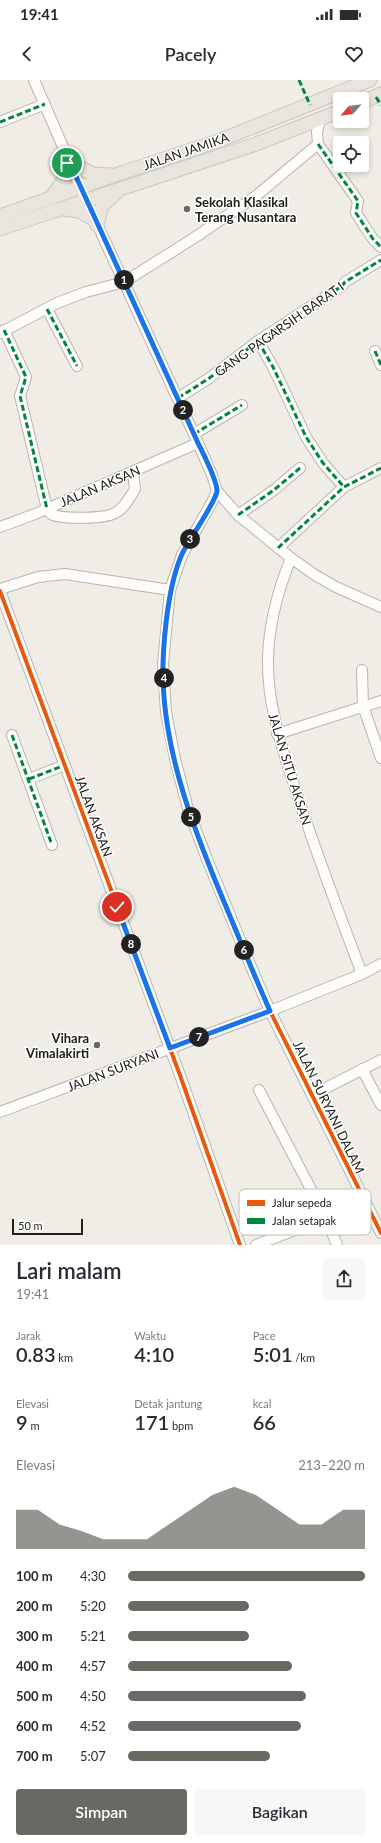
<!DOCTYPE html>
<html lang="id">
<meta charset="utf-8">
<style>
body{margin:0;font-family:Lato,sans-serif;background:#f7f7f7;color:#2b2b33;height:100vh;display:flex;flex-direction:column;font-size:15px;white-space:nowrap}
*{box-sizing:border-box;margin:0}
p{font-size:13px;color:#7c7c81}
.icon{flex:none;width:22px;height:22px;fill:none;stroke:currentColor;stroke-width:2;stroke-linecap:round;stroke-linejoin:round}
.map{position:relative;height:1165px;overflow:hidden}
.side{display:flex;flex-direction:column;background:#fff;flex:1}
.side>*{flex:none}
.needle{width:26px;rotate:242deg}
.controls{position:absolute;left:333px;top:12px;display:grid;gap:8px}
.controls a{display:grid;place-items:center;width:36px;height:36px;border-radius:4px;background:#fff;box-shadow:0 2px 6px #0003;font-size:20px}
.scale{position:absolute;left:12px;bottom:10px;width:71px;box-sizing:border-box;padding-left:4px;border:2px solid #21201c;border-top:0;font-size:11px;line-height:14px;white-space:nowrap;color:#21201c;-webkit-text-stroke:3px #fff;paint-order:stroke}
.pin{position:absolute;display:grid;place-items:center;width:34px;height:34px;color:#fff;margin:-17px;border:2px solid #fff;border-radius:50%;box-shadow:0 1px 4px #0007}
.km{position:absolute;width:20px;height:20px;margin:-10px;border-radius:50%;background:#222;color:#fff;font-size:11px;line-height:20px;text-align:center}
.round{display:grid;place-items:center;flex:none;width:42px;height:42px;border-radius:4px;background:#f7f7f7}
.summary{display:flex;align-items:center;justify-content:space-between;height:68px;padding:0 16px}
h1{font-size:22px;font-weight:600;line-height:30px}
.metrics{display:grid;grid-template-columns:repeat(3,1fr);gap:6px;height:68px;padding:4px 16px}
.metrics div{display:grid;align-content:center}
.metrics b{font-size:20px;font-weight:600}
.metrics small{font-size:11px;font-weight:400}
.metrics p{font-size:11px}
.chart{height:112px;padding:8px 16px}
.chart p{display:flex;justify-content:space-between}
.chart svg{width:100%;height:72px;margin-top:4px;fill:#696863;opacity:.7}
.action{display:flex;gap:8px;margin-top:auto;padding:8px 16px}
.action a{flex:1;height:46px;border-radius:4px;background:#696863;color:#fff;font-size:16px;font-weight:600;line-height:46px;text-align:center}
.action a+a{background:#f7f7f7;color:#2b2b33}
ul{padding:0 16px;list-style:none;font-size:13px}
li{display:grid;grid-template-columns:64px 48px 1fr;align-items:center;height:30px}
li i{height:10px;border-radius:5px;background:#696863}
.status{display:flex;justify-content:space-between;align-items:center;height:28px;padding:0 20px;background:#fff;direction:ltr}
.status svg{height:11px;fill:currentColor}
header{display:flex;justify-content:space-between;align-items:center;height:52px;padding:0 16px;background:#fff;font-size:18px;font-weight:600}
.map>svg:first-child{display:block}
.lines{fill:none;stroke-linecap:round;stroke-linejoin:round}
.minor-casing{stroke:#b7b5b0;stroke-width:12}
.major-casing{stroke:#c9c8c4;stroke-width:15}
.minor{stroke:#fdfcfb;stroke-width:10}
.major{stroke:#e8e4de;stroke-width:13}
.quiet{stroke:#00873e;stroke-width:3;stroke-dasharray:6 3;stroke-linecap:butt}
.cycleway-casing{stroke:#fff;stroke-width:6}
.cycleway{stroke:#e8590c;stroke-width:4}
.route-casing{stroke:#fff;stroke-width:8}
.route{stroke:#1a73e8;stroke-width:5}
.poi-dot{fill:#696863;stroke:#fff;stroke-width:1.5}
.labels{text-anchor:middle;stroke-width:3;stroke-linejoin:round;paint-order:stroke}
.street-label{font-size:13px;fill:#21201c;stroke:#fff}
.poi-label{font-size:13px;font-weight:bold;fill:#21201c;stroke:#fff;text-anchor:start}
.key{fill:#fff;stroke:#bcbcbb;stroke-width:1}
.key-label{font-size:11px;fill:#21201c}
</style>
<div class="status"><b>19:41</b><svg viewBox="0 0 49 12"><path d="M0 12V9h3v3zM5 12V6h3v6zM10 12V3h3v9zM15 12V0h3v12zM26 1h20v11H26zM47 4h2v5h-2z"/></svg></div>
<header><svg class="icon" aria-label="back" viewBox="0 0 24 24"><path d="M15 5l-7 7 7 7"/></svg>Pacely<svg class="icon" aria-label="heart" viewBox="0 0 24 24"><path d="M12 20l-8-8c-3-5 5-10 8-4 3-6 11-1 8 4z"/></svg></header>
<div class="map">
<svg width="381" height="1165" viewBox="0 0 381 1165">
<rect width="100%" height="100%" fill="#f0ede6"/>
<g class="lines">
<!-- minor casing -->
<g class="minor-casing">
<g id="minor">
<polyline points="34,0 86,120 198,363 212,395 217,411 238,435 291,478 315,495 336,507 381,527"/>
<polyline points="0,42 45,24"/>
<polyline points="318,64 358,121 356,133 373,159 381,167"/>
<polyline points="47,229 77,286"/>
<path d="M4,250L26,297L20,316L47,429C49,431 50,434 53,435C64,439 105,439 115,433C124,429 130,417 135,409L133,392"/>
<polyline points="0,253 57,223 86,212 124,202 194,158 256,116 318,64 317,52 320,40"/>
<polyline points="258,261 273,287 306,357 323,383 344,407"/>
<polyline points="375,271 381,285"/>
<polyline points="178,318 208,299 258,261 342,206 345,202 381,180"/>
<polyline points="194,354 242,325"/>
<polyline points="217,411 212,422 182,475 170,510 163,584 166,632 175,679 188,729 207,779 252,889 270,931 381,1153"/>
<polyline points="238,435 274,410 300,388"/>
<polyline points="0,447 35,434 198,363"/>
<polyline points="278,468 344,407 381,388"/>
<path d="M291,478C278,510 269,543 268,578C267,625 282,667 296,711C316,773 339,833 362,894"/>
<polyline points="0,509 38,497 65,494 170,510"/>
<polyline points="0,511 181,998 240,1165"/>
<polyline points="362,590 363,626 381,678"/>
<polyline points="277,654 381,621"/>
<polyline points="12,655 52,765"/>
<polyline points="29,699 65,685"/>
<polyline points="362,989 381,1025"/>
<polyline points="259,1010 326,1138 337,1165"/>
<polyline points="312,1015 381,980"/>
<polyline points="0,1032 270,931 362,894 381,884"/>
<polyline points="256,1165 326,1138"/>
</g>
</g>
<!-- major casing -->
<g class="major-casing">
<g id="major">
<polyline points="362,22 381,14"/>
<polyline points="70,82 93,94 111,95"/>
<polyline points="50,119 63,101 67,77"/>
<polyline points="64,129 79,131 95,140"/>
<polyline points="0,136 118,94 218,61 370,0"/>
<polyline points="97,145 102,126 117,112"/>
<polyline points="0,149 256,64 340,31"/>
</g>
</g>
<!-- minor -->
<use href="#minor" class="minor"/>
<!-- major -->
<use href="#major" class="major"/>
<!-- quiet -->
<g class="quiet">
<polyline points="299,0 310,25"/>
<polyline points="376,17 381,25"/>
<polyline points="0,42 45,24"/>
<polyline points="318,64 358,121 356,133 373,159 381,167"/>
<polyline points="47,229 77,286"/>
<polyline points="4,250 26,297 20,316 47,429"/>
<polyline points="258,261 273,287 306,357 323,383 344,407"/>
<polyline points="375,271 381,285"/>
<polyline points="178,318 208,299 258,261 342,206 345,202 381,180"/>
<polyline points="194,354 242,325"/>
<polyline points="238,435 274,410 300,388"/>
<polyline points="278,468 344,407 381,388"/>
<polyline points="12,655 52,765"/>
<polyline points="29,699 65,685"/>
</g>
<!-- cycleway casing -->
<g class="cycleway-casing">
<g id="cycleway">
<polyline points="217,411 212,422 182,475 170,510 163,584 166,632 175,679 188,729 207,779 252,889 270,931 381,1153"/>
<polyline points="0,511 181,998 240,1165"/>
</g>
</g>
<!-- cycleway -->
<use href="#cycleway" class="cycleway"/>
</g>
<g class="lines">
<!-- route casing -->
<g class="route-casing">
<path id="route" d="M67,83V77L198,363C203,373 217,400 217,411C216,422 188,461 182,474C169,503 164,552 163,584C161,664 192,745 222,817C238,855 253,893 270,931L170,968L117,827"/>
</g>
<!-- route -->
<use href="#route" class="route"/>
</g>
<!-- markers -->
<g class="poi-dot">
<circle cx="187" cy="129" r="4"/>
<circle cx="97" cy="965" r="4"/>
</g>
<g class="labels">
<!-- street labels -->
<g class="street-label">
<text transform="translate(186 71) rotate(-19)" y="5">JALAN JAMIKA</text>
<text transform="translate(279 249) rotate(-35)" y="5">GANG PAGARSIH BARAT I</text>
<text transform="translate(100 406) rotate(-23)" y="5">JALAN AKSAN</text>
<text transform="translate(290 689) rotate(73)" y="5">JALAN SITU AKSAN</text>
<text transform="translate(94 736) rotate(70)" y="5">JALAN AKSAN</text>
<text transform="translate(113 990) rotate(-21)" y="5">JALAN SURYANI</text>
<text transform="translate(329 1027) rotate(64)" y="5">JALAN SURYANI DALAM</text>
</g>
<!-- poi labels -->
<g class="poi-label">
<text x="195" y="127">Sekolah Klasikal<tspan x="195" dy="15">Terang Nusantara</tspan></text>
<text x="89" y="963" text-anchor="end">Vihara<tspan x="89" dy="15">Vimalakirti</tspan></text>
</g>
</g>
<!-- legend -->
<rect x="239" y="1109" width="132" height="46" rx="6" class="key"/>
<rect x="247" y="1120" width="18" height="6" fill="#e8590c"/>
<rect x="247" y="1138" width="18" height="6" fill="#00873e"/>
<g class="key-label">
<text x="272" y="1127">Jalur sepeda</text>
<text x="272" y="1145">Jalan setapak</text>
</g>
</svg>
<div class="controls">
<a><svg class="needle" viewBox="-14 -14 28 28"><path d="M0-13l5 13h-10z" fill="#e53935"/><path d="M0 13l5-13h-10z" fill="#7c7c81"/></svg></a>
<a><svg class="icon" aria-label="locate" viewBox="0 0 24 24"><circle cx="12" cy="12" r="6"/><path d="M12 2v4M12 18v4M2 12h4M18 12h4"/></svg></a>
</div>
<div class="scale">50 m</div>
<div class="pin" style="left:67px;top:83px;background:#1e9e55"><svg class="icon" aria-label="arrive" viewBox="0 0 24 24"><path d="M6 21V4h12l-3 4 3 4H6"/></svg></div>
<div class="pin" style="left:117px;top:827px;background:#d93025"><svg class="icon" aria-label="check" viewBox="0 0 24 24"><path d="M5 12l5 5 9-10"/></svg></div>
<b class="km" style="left:124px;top:200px">1</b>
<b class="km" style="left:183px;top:330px">2</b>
<b class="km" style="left:190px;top:459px">3</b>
<b class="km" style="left:164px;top:598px">4</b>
<b class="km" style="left:191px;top:737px">5</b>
<b class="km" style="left:244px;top:870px">6</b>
<b class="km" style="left:199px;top:957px">7</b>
<b class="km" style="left:131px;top:864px">8</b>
</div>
<section class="side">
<div class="summary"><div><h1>Lari malam</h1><p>19:41</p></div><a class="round"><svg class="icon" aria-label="share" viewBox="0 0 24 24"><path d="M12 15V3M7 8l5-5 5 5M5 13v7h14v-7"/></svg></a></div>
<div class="metrics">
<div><p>Jarak</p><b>0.83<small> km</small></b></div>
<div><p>Waktu</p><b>4:10</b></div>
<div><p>Pace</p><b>5:01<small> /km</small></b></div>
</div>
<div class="metrics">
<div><p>Elevasi</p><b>9<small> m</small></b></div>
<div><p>Detak jantung</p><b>171<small> bpm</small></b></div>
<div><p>kcal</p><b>66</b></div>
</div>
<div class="chart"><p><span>Elevasi</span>213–220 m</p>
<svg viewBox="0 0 160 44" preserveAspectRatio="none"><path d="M0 44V20L10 20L20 29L30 33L40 38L50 38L60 38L70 29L80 20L90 11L100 6L110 11L120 20L130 29L140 29L150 20L160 20V44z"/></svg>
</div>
<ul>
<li><b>100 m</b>4:30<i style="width:100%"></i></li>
<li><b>200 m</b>5:20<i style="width:51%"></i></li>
<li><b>300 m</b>5:21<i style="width:51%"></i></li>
<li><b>400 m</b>4:57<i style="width:69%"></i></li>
<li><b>500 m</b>4:50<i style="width:75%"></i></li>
<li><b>600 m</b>4:52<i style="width:73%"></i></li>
<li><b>700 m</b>5:07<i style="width:60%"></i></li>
</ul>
<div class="action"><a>Simpan</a><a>Bagikan</a></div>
</section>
